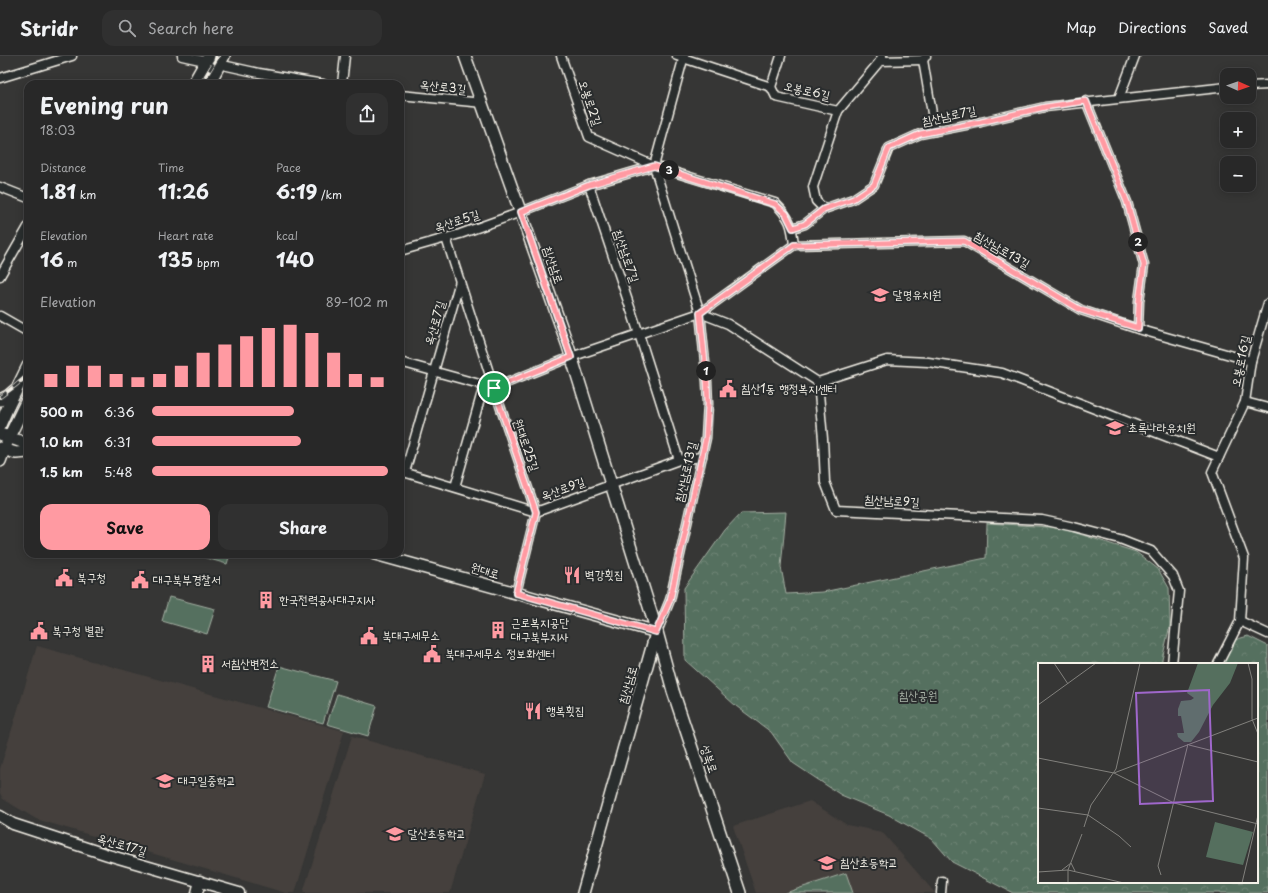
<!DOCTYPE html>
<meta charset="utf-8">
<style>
body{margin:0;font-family:"Playpen Sans","Poor Story",sans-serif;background:#303030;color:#f1f3f6;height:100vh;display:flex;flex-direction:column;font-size:15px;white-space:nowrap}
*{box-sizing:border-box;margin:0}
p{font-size:13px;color:#a5a6a8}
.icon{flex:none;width:22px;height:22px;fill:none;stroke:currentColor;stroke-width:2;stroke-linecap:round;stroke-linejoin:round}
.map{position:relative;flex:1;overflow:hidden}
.drawer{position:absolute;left:24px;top:24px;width:380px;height:478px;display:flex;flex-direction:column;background:#282828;border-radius:12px;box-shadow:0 2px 10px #0003,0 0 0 1px #444445}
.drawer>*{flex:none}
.needle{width:26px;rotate:92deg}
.fabs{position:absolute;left:1220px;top:12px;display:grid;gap:8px}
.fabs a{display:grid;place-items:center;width:36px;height:36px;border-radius:8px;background:#282828;box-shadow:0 2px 10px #0003,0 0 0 1px #444445;font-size:20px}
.pin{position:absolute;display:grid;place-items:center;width:34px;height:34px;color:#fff;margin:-17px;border:2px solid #fff;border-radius:50%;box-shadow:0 1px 4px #0007}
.km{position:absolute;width:20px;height:20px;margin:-10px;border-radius:50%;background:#222;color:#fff;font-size:11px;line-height:20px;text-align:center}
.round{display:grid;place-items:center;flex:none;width:42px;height:42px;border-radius:12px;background:#303030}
.headline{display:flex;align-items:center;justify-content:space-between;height:68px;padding:0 16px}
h1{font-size:22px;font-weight:700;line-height:30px}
.stats{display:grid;grid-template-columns:repeat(3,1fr);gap:6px;height:68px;padding:4px 16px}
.stats div{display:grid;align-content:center}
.stats b{font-size:20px;font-weight:700}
.stats small{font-size:11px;font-weight:400}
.stats p{font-size:11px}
.chart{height:112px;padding:8px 16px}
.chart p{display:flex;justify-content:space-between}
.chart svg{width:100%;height:72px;margin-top:4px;stroke:#ff9aa2;stroke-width:6}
.cta{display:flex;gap:8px;margin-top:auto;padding:8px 16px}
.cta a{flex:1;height:46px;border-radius:12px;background:#ff9aa2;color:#111;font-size:16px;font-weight:700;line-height:46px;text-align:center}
.cta a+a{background:#303030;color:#f1f3f6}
ul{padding:0 16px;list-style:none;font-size:13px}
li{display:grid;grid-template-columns:64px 48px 1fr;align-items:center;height:30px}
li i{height:10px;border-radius:5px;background:#ff9aa2}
header{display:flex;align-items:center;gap:24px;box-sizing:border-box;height:56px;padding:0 20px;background:#282828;border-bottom:1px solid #444445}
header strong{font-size:19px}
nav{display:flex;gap:22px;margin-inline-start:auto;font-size:14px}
.search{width:280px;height:36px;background:#303030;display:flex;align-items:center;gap:10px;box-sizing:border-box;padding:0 14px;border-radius:12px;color:#a5a6a8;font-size:15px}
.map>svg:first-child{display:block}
.built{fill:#45403d}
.park{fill:url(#park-crowns);stroke:#a4b0a3}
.garden{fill:#556f5e;stroke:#a4b0a3}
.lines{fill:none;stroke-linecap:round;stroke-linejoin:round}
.minor-casing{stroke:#f4f1e8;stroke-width:11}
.tertiary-casing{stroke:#f4f1e8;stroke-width:13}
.secondary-casing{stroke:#f4f1e8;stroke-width:14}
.minor{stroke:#2a2d2e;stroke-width:8}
.tertiary{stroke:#2a2d2e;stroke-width:10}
.secondary{stroke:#2a2d2e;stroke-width:11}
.rail-casing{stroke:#f4f1e8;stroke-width:4}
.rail{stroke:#2a2d2e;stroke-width:2.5;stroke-dasharray:8;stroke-linecap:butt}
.route-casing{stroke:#fff;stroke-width:8}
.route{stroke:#ff9aa2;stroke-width:5}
.labels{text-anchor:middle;stroke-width:4;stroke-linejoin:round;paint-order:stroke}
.street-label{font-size:12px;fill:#f4f1e8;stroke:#2a2d2e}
.poi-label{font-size:12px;fill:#f4f1e8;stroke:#2a2d2e;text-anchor:start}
.park-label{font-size:12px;fill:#acb6aa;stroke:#2a2d2e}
.inset-road{fill:none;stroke:#82817d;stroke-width:1}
.view{fill:#9f67cb;fill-opacity:0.15;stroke:#9f67cb;stroke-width:2}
.inset-edge{fill:none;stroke:#f4f1e8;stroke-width:2}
</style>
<header>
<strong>Stridr</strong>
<div class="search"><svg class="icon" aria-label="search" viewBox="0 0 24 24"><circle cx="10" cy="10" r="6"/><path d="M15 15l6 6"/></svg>Search here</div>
<nav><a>Map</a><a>Directions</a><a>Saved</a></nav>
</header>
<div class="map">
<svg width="1268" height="837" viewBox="0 0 1268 837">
<defs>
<pattern id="park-crowns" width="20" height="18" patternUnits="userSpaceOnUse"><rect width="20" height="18" fill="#556f5e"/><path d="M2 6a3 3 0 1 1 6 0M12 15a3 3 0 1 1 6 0" fill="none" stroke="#6e8475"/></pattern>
</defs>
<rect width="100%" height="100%" fill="#363635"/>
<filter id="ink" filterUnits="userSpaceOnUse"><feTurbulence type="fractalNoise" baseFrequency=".025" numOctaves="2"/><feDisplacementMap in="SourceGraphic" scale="8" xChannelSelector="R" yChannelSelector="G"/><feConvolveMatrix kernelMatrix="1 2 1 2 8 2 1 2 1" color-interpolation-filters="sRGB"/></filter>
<g filter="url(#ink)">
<!-- built -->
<g class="built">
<polygon points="37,590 344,675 295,837 286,837 36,763 3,743 0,737 0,713"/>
<polygon points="352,680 485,718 450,837 303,837"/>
<polygon points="810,745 847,769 882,776 935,837 756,837 733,770"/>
</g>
<!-- park -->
<polygon class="park" points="786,456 781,511 786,538 823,536 986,502 987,467 1051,471 1067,474 1136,496 1158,513 1169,532 1170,569 1161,608 1039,608 1039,826 1257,826 1257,608 1221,608 1231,585 1248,580 1268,590 1268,837 1013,837 952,806 932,783 889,759 841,739 793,707 771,676 736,650 685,604 684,532 725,474 741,457"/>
<!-- garden -->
<g class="garden">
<polygon points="192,498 230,498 227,508"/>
<polygon points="169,541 215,553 207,578 162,565"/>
<polygon points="279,610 336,625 323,667 266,651"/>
<polygon points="337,638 377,650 368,680 327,668"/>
<polygon points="846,817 853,837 785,837"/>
</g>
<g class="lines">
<!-- minor casing -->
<g class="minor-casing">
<g id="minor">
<polyline points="182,0 259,17 323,28"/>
<path d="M561,0L589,81L654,110L775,147C790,162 792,168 794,189"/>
<polyline points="677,0 771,31 776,41 838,55"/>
<polyline points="926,0 923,4 935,75"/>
<polyline points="880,5 923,4"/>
<polyline points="0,22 72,0"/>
<polyline points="342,28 345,0"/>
<polyline points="1249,30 1268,29"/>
<polyline points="771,31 781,0"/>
<polyline points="400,39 483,47"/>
<polyline points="1119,42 1135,0"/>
<polyline points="1086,45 1127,146 1144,209 1139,245 1138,273"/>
<polyline points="654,110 700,257 707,326 708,348 706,382 670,544 657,576"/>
<polyline points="654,110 684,0"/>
<polyline points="589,129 639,278 679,404"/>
<polyline points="0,131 28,142"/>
<polyline points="824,153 816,145 813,131 838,55 880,5 882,0"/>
<polyline points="793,172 805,168 824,153 853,143 874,129 889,92 920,78 981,66 1045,51 1227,31"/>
<polyline points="446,182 494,332 536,456 516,537"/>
<polyline points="400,195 460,178 521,156 589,129 654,110"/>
<polyline points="0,220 28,171"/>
<polyline points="700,257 794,189 964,185 1081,254 1138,273 1251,305"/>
<polyline points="0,260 28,276"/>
<polyline points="400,306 494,332 571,301 700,257 728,268 818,326 823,383 825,426 836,454 1042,464 1074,471 1120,483 1151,495 1173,520 1179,535 1172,608"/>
<polyline points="818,326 887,304 928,306 1002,317 1219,401"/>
<polyline points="1245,346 1268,352"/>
<polyline points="400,415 536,456 679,404 702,401"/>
<polyline points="405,416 460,225"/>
<polyline points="455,431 484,329"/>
<polyline points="1240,565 1268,578"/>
<polyline points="1218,608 1240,565 1244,502 1212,416 1245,346 1251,305 1268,247"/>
<polyline points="941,837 942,825"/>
</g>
</g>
<!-- tertiary casing -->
<g class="tertiary-casing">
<g id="tertiary">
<polyline points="0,760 13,768 108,799 239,837"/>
<polyline points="197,837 200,825"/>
</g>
</g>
<!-- secondary casing -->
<g class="secondary-casing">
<g id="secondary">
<polyline points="465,0 568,290 657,576 673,635 740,837"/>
<polyline points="193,28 209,0"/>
<polyline points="209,28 224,0"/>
<polyline points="0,344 8,340 15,334"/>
<polyline points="0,369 8,351 28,310"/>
<polyline points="0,378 22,386 28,391"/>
<polyline points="0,392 16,397 28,396"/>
<polyline points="0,405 9,381 28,342"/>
<polyline points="375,498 657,576"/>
<polyline points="583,837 656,577"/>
</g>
</g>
<!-- minor -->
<use href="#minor" class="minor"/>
<!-- tertiary -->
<use href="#tertiary" class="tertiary"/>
<!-- secondary -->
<use href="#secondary" class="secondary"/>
<!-- rail casing -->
<g class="rail-casing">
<g id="rail">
<polyline points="201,28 218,0"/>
<polyline points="0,341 15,330 28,319"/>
</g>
</g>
<!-- rail -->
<use href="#rail" class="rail"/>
</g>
</g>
<g class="lines" filter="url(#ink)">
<!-- route casing -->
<g class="route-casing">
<polygon id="route" points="1086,45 1127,146 1144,209 1139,245 1138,272 1081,254 964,185 794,189 700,257 707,326 708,348 706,382 670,544 656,576 516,537 536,456 494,332 571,301 521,156 589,129 654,110 775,148 786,158 793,172 805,168 824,153 853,143 874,129 889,92 920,78 981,66 1045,51"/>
</g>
<!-- route -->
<use href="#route" class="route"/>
</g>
<!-- icons -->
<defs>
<g id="school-bare" transform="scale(1.38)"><path d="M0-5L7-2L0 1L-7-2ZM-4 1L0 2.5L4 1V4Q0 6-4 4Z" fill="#ff9aa2" stroke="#2a2d2e" stroke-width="2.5" paint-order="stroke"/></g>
<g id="civic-bare" transform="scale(1.38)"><path d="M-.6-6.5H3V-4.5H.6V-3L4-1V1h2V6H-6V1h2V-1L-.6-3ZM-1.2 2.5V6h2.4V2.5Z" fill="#ff9aa2" stroke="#2a2d2e" stroke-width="2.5" paint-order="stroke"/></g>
<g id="restaurant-bare" transform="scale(1.38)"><path d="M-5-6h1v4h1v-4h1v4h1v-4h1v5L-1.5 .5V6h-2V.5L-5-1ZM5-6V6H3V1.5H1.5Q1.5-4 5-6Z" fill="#ff9aa2" stroke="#2a2d2e" stroke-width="2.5" paint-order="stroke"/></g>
<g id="building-bare" transform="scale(1.38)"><path d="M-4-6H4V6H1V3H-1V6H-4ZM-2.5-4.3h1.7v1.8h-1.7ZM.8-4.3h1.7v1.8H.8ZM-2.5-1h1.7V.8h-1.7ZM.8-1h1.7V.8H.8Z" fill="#ff9aa2" stroke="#2a2d2e" stroke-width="2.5" paint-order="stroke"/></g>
</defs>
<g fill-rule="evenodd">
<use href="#school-bare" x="880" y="239"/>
<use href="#civic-bare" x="728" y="333"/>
<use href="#school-bare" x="1115" y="372"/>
<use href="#restaurant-bare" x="572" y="519"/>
<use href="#civic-bare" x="64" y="522"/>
<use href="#civic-bare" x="140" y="524"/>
<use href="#building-bare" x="266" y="544"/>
<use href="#building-bare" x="498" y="574"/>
<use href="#civic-bare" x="39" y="575"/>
<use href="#civic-bare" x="369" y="580"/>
<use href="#civic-bare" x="432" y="598"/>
<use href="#building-bare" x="208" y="608"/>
<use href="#restaurant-bare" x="533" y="655"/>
<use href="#school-bare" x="165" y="725"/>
<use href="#school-bare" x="395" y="778"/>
<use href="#school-bare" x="827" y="807"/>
</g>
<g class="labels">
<!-- street labels -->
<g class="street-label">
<text transform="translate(443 31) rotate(6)" y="4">옥산로3길</text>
<text transform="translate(807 35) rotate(13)" y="4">오봉로6길</text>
<text transform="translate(590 47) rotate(71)" y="4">오봉로2길</text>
<text transform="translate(949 60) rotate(-12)" y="4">침산남로7길</text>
<text transform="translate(457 165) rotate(-18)" y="4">옥산로5길</text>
<text transform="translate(1002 194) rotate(30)" y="4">침산남로13길</text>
<text transform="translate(626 200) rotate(71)" y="4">침산남로7길</text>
<text transform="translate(553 209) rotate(71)" y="4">침산남로</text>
<text transform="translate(435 267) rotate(-74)" y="4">옥산로7길</text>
<text transform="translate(1241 305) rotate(-78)" y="4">오봉로16길</text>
<text transform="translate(526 389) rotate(71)" y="4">원대로25길</text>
<text transform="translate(686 416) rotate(-77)" y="4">침산남로13길</text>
<text transform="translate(563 433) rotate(-20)" y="4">옥산로9길</text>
<text transform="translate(892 445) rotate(3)" y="4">침산남로9길</text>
<text transform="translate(485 515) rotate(16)" y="4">원대로</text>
<text transform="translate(628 629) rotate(-74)" y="4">침산남로</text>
<text transform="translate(709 703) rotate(72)" y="4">성북로</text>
<text transform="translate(122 789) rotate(16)" y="4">옥산로17길</text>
</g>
<!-- poi labels -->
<g class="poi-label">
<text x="893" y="243">달명유치원</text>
<text x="741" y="337">침산1동 행정복지센터</text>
<text x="1128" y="376">초록나라유치원</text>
<text x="585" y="523">벽강횟집</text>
<text x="77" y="526">북구청</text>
<text x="153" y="528">대구북부경찰서</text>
<text x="279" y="548">한국전력공사대구지사</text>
<text x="511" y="571">근로복지공단<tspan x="511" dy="14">대구북부지사</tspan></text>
<text x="52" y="579">북구청 별관</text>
<text x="382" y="584">북대구세무소</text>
<text x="445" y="602">북대구세무소 정보화센터</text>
<text x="221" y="612">서침산변전소</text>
<text x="546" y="659">행복횟집</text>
<text x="178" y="729">대구일중학교</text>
<text x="408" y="782">달산초등학교</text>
<text x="840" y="811">침산초등학교</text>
</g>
<!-- park labels -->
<g class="park-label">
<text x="918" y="644">침산공원</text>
</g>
</g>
<!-- overview -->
<g transform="translate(1038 607)">
<rect width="220" height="220" fill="#363635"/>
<path d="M160,0H200L192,20L175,42L161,69L153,79H146L140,74L139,70H146L143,53H140V46L143,38L153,37L156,35L149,30Z" fill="#556f5e"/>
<path d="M177,159L215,169L205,202L168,194Z" fill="#556f5e"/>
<path class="inset-road" d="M16,0L30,21M210,0L214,16V56L220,71M0,42L58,0M151,82L220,99M0,95L76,110L136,140L220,161M76,110L220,55M0,145L50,152L81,173L93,184M46,164L53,142L78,106L102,0M24,207L33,200L37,208M0,209L30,207L86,220M123,212L120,203L150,81M30,220V207L44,171M204,220L220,152"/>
<path class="view" d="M171,27L175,138L102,141L98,30Z"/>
<rect width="220" height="220" class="inset-edge"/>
</g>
</svg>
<div class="fabs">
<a><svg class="needle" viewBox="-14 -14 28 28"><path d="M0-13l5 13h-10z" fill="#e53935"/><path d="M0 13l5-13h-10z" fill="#a5a6a8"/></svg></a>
<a>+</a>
<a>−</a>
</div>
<div class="pin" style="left:494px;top:332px;background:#1e9e55"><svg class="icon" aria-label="arrive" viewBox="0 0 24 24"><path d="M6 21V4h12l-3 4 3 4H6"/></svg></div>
<b class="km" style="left:706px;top:315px">1</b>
<b class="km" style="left:1138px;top:186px">2</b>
<b class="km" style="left:669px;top:114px">3</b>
<section class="drawer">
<div class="headline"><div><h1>Evening run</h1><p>18:03</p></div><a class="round"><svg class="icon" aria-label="share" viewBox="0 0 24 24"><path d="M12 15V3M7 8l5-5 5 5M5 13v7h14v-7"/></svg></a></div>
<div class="stats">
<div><p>Distance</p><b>1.81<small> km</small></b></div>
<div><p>Time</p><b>11:26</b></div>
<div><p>Pace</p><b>6:19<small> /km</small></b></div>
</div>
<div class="stats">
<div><p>Elevation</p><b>16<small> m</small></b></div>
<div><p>Heart rate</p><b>135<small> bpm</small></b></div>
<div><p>kcal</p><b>140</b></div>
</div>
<div class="chart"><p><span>Elevation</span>89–102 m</p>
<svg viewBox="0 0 160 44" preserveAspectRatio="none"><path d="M5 44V36M15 44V31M25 44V31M35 44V36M45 44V38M55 44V36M65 44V31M75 44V23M85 44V18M95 44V13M105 44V8M115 44V6M125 44V11M135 44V23M145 44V36M155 44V38"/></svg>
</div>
<ul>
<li><b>500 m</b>6:36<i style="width:60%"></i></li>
<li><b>1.0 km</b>6:31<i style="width:63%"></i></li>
<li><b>1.5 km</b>5:48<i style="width:100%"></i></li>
</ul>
<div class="cta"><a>Save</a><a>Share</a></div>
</section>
</div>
